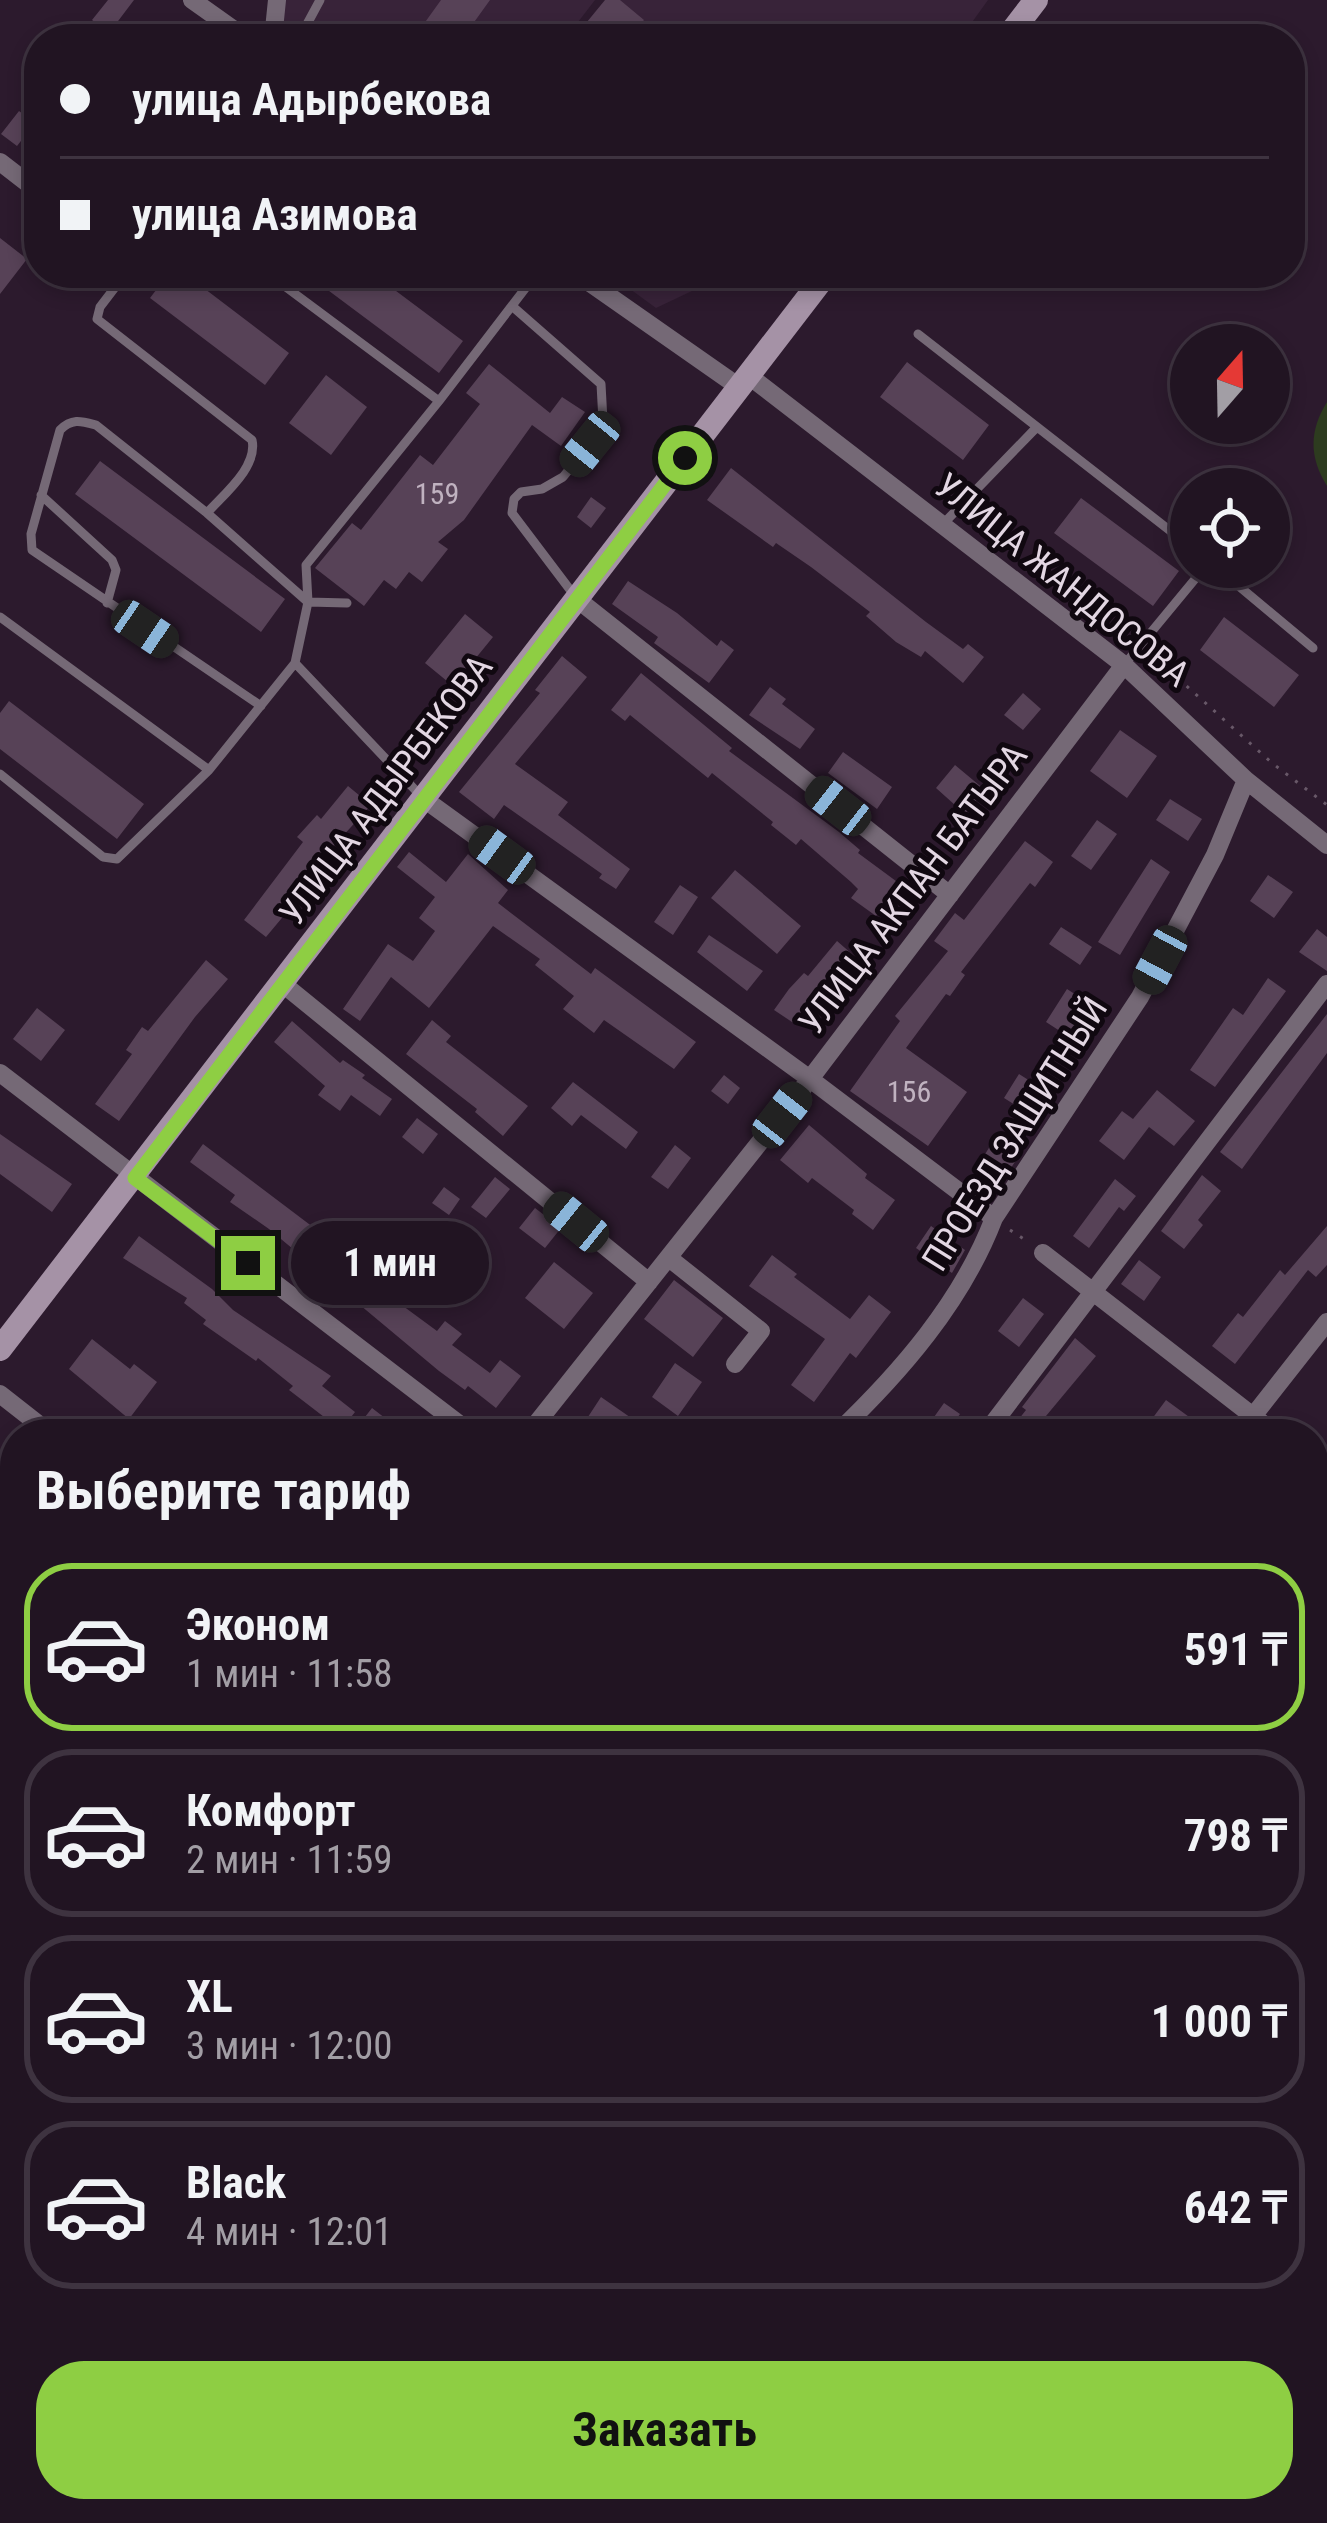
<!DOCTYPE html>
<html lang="ru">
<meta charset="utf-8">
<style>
body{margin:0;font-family:"Roboto Condensed",sans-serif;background:#2d212f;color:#f1f3f6;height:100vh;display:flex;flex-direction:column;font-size:45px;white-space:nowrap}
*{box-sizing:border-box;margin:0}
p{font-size:39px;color:#a29ea5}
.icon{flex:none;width:66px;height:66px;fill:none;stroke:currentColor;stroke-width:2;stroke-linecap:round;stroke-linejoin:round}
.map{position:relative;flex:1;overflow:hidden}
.drawer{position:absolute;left:0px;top:1419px;width:1329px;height:1104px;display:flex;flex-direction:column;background:#211422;border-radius:48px 48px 0 0;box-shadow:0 6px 18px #0003,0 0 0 3px #3e3340}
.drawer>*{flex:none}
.hud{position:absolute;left:24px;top:24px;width:1281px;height:264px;border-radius:48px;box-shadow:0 6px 18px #0003,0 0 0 3px #3e3340;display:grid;align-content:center;height:264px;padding:0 36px;background:#211422}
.needle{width:78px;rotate:20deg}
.controls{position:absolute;left:1170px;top:324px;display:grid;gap:24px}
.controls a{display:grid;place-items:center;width:120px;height:120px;border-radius:50%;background:#211422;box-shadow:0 6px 18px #0003,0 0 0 3px #3e3340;font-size:60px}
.end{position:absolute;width:54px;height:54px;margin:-27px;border:15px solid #8ece43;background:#111;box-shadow:0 0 0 6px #111}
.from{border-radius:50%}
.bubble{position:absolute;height:84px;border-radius:42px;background:#211422;box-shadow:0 6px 18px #0003,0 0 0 3px #3e3340;font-size:39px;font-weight:700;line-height:84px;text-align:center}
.car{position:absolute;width:36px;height:72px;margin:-36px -18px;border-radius:15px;box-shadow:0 0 9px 3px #0007;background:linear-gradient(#222 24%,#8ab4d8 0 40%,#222 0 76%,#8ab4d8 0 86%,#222 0)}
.hud b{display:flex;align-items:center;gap:42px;height:114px;font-size:45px}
.hud b+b{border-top:3px solid #3e3340}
.hud i{width:30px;height:30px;background:#f1f3f6}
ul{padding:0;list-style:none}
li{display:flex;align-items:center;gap:36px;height:168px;margin:0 24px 18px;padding:0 12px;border:6px solid #3e3340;border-radius:48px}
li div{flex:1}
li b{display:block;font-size:45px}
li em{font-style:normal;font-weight:700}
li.on{border-color:#8ece43}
li>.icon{width:108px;height:108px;stroke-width:1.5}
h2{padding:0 36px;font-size:54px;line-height:144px}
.cta{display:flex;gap:24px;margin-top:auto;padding:24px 36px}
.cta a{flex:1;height:138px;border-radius:48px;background:#8ece43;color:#111;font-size:48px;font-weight:700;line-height:138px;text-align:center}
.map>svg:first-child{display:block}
</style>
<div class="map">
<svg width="1327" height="2523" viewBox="0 0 1327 2523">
<rect width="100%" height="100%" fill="#2c1a2d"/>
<path fill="#382339" d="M 281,0 L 595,0 L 565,39 L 285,39 L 276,32 Z
M 608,0 L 988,0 L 960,39 L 578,39 Z
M 608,273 L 730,273 L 656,308 Z
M 1314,2111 L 1327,2121 L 1327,2274 L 1314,2291 Z
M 652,2508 L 1148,2508 L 1136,2523 L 672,2523 Z"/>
<path fill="#2d3b1f" d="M 1327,402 L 1327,486 C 1309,457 1309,431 1327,402 Z"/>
<path fill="#574257" d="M 108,0 L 134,0 L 109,33 L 92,20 Z
M 441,0 L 490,0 L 462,39 L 413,39 Z
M 605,0 L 620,0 L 644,20 L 628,39 L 573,39 Z
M 19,111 L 35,123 L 17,146 L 1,134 Z
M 0,238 L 27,259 L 0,294 Z
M 169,273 L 184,273 L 289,353 L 265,385 L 150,298 Z
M 305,273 L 372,273 L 463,341 L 439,373 Z
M 907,362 L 989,425 L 963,460 L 880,397 Z
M 489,364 L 550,413 L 562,397 L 585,412 L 561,446 L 532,425 L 464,520 L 438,542 L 448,549 L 422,582 L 409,572 L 396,589 L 384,580 L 364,606 L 315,568 L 352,523 L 361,530 L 420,455 L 433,465 L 480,404 L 466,393 Z
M 326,375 L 367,407 L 331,455 L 289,423 Z
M 100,461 L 285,599 L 261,632 L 75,494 Z
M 731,468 L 926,622 L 963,649 L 968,644 L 984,657 L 963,683 L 925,651 L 921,657 L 896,642 L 866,616 L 870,612 L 811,567 L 776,543 L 773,547 L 707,500 Z
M 591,497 L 606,508 L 591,528 L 577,517 Z
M 1081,498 L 1179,571 L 1153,606 L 1054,533 Z
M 628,581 L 677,613 L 717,646 L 721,640 L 734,650 L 709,683 L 654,643 L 658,637 L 612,604 Z
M 465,614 L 493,637 L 453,686 L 425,663 Z
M 1224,617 L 1299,675 L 1274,707 L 1200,650 Z
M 562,656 L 587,677 L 515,764 L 568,802 L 558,815 L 630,869 L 616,889 L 599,878 L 602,874 L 504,805 L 494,819 L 459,792 L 540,693 L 535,690 Z
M 641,673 L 732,748 L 729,751 L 839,832 L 860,850 L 858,853 L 900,884 L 876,916 L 851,898 L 858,889 L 851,882 L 801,839 L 796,845 L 771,825 L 773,822 L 712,773 L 708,778 L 630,715 L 625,721 L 611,710 Z
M 770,687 L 786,699 L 782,704 L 815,729 L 800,749 L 749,715 Z
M 1023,693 L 1041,709 L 1023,730 L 1004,715 Z
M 9,701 L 144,804 L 117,839 L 0,749 L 0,713 Z
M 1120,730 L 1157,756 L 1127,798 L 1090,771 Z
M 843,752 L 892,787 L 877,809 L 828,773 Z
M 955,765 L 985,790 L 965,814 L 936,788 Z
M 348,786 L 371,805 L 311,871 L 317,876 L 266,937 L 244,920 L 303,842 L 297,837 L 317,815 L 321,819 Z
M 1170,799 L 1202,819 L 1188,841 L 1156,820 Z
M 1097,820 L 1117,834 L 1091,870 L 1071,856 Z
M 1025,841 L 1053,862 L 1035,887 L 1030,883 L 961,972 L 965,975 L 950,996 L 946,994 L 906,1048 L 967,1092 L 928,1146 L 850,1091 L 900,1021 L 895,1016 L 948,951 L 934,941 L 955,913 L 964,920 Z
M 409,852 L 446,882 L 468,854 L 508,890 L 498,903 L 591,974 L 595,968 L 696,1042 L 674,1069 L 604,1020 L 594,1033 L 563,1009 L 574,996 L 535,965 L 540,959 L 493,926 L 429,1008 L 391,977 L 360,1021 L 343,1009 L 388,944 L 413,961 L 435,931 L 419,918 L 435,897 L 397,867 Z
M 1151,859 L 1170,872 L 1120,955 L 1098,942 Z
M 735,870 L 801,926 L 777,954 L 711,898 Z
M 1268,875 L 1293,892 L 1274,918 L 1250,901 Z
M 680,885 L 698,897 L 673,935 L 654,922 Z
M 1061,927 L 1092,947 L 1080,965 L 1049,944 Z
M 1317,929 L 1327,937 L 1327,971 L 1299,952 Z
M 709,935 L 763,971 L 747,991 L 697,952 Z
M 837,941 L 860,961 L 839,986 L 829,976 L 795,1024 L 774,1010 L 789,989 L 804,973 L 808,976 Z
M 206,960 L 228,979 L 195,1017 L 119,1121 L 95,1104 L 132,1054 L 126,1050 L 142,1027 L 148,1031 Z
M 1268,978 L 1286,991 L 1215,1087 L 1190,1070 L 1233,1008 L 1243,1015 Z
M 1067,989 L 1104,1013 L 1083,1046 L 1046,1022 Z
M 37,1008 L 65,1030 L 41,1061 L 13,1039 Z
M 1327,1014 L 1327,1053 L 1242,1169 L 1220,1152 Z
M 432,1020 L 451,1036 L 446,1042 L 528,1106 L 503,1136 L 475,1112 L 477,1109 L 406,1054 Z
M 292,1021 L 340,1063 L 343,1060 L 365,1075 L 362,1078 L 392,1099 L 380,1116 L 351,1095 L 340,1111 L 318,1095 L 325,1086 L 274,1042 Z
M 1019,1074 L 1049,1093 L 1034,1117 L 1004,1098 Z
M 724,1075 L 740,1088 L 728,1104 L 711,1091 Z
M 573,1082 L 638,1132 L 626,1149 L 581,1115 L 572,1126 L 551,1108 Z
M 1157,1090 L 1195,1121 L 1174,1146 L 1149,1127 L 1124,1160 L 1099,1141 L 1122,1111 L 1133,1119 Z
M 417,1118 L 438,1134 L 423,1154 L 402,1137 Z
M 809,1125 L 867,1174 L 865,1178 L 895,1200 L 873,1230 L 852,1214 L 854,1210 L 812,1178 L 808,1183 L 780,1160 Z
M 0,1134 L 72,1184 L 52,1212 L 0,1174 Z
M 997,1135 L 1022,1151 L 1007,1174 L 982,1159 Z
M 203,1144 L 346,1252 L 342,1258 L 384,1292 L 437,1331 L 445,1321 L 462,1334 L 452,1345 L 490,1373 L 500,1360 L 521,1376 L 496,1408 L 468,1386 L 465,1390 L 439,1371 L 269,1229 L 230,1202 L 235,1195 L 190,1162 Z
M 675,1145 L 691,1158 L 668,1189 L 651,1177 Z
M 1202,1175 L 1221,1191 L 1198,1220 L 1203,1225 L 1184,1249 L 1161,1231 Z
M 495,1177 L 510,1189 L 486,1218 L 471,1207 Z
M 1115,1179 L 1136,1196 L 1124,1211 L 1119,1207 L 1089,1248 L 1073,1236 Z
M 444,1187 L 460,1199 L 449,1215 L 432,1203 Z
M 535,1208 L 561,1228 L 545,1248 L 519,1228 Z
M 931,1226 L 965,1250 L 952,1273 L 916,1248 Z
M 1327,1226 L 1327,1265 L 1316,1277 L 1308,1270 L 1235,1364 L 1212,1346 L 1238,1313 L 1243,1317 L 1280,1270 L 1285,1275 Z
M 139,1236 L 212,1289 L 233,1310 L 331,1376 L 322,1386 L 355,1412 L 341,1430 L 289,1390 L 293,1386 L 258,1358 L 256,1361 L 203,1324 L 206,1320 L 184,1303 L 187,1298 L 123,1258 Z
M 772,1255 L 797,1274 L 794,1277 L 850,1319 L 869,1295 L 891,1312 L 856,1358 L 850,1353 L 814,1402 L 791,1385 L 825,1339 L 749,1286 Z
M 1139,1260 L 1161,1277 L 1144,1301 L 1121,1284 Z
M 554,1262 L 593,1293 L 564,1329 L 525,1298 Z
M 674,1280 L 723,1318 L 693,1357 L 644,1319 Z
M 1023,1298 L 1044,1314 L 1019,1347 L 998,1331 Z
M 1075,1338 L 1096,1356 L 1031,1434 L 1007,1434 L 1026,1410 L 1022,1407 Z
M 92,1339 L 130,1369 L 134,1364 L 157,1382 L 129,1419 L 69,1369 Z
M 675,1363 L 702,1382 L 678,1416 L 652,1397 Z
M 601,1397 L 637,1422 L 628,1434 L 606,1434 L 586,1420 Z
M 1166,1400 L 1196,1422 L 1188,1434 L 1156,1434 L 1146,1427 Z
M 944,1403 L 960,1414 L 946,1434 L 922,1434 Z
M 372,1408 L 394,1425 L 387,1434 L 368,1434 L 358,1426 Z"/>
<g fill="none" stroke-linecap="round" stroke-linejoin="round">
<path stroke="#685868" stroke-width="3" stroke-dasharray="3 9" stroke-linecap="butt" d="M 1151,654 L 1272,763 L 1327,805
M 1010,1230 L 1027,1241"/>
<path stroke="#756976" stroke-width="9" d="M 299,39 L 320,0
M 688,39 L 690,37
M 126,273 L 100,307 L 97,319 L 252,440 C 258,467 224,494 207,513
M 267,273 L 439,401 L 537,273
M 512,306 L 601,384 L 603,421 L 590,444 L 563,477 L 542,489 L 521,492 L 514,499 L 512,513 L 574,595
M 918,334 L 1191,547
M 41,495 L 112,560 L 116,570 L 107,603
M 944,523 L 1036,428
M 1216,567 L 1313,648
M 347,603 L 308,602 L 295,663 L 420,795
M 0,617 L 209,770 L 295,663
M 1124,665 L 1205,567
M 261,706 L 32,550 L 31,534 L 60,430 C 72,418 81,421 96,425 L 207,513 L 308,602 L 306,565 L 439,401
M 0,774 L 103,857 L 117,859 L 209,770
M 849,2508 L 861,2516 L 892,2508
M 1075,2523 L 1087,2508"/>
<path stroke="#756976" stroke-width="18" d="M 192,0 L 247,39
M 273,39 L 277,0
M 0,162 L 39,192
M 576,273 L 739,387
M 748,375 L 1124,665 L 1246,780 L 1327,845
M 577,599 L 950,895
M 424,799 L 810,1079 L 994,1218
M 283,984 L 649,1282
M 0,1073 L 472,1434
M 1043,1253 L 1276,1434
M 669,1258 L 761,1331 L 735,1364
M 0,1394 L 51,1434
M 528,1434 L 810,1079 L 1124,665
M 836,1434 C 900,1373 962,1302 994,1218 L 1140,997 L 1215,855 L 1246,780
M 985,1434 L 1327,984
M 1239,1434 L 1327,1322
M 1314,1462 L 1327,1472
M 1314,1599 L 1327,1609
M 0,1695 L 15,1707
M 1314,1710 L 1327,1692
M 1314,1866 L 1327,1849
M 0,1987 L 15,1998
M 1314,2002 L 1327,1984
M 1314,2088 L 1327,2098
M 0,2125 L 15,2106
M 0,2296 L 15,2307
M 1314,2360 L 1327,2339
M 287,2508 L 308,2523
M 533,2508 L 554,2523
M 411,2523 L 422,2508
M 1171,2523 L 1186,2508"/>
<path stroke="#a592a6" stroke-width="24" d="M 1006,39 L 1036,0
M 0,1349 L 827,273"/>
</g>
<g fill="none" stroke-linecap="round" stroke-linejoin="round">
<path stroke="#8ece43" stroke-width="15" d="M 248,1263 L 135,1178 L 685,458"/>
</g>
<g text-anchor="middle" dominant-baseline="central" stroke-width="10" stroke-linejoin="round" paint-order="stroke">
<g font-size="30" fill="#c0b2c0">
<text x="437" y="493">159</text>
<text x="909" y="1091">156</text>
</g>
<g font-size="36" fill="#e3d7e3" stroke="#100810">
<text transform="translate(1062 580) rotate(39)">УЛИЦА ЖАНДОСОВА</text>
<text transform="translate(386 790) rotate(-53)">УЛИЦА АДЫРБЕКОВА</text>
<text transform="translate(913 889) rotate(-53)">УЛИЦА АКПАН БАТЫРА</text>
<text transform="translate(1015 1134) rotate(-58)">ПРОЕЗД ЗАЩИТНЫЙ</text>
</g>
</g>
</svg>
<div class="controls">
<a><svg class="needle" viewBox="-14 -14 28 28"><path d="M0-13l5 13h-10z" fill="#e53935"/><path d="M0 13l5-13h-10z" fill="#a29ea5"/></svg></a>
<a><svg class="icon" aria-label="locate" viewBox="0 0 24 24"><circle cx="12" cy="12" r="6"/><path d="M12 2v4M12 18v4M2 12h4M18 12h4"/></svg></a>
</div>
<i class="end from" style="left:685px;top:458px"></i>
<i class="end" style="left:248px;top:1263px"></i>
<div class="bubble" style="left:291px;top:1221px;width:198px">1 мин</div>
<i class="car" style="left:590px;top:444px;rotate:219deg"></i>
<i class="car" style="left:145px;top:629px;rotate:124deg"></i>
<i class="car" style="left:838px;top:806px;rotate:308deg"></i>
<i class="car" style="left:502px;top:855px;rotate:306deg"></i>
<i class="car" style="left:1160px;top:960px;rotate:208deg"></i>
<i class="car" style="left:782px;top:1115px;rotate:38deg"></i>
<i class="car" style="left:576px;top:1222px;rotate:309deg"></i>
<div class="hud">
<b><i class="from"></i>улица Адырбекова</b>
<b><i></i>улица Азимова</b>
</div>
<section class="drawer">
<h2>Выберите тариф</h2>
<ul>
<li class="on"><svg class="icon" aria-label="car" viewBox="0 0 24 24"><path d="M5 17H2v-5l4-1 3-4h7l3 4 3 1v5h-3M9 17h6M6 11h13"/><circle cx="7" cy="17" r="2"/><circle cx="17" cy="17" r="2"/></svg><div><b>Эконом</b><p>1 мин · 11:58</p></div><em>591 ₸</em></li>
<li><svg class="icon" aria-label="car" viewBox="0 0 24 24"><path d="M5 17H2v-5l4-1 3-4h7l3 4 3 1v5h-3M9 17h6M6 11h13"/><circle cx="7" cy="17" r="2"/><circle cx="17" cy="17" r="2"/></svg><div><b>Комфорт</b><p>2 мин · 11:59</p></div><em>798 ₸</em></li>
<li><svg class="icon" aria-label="car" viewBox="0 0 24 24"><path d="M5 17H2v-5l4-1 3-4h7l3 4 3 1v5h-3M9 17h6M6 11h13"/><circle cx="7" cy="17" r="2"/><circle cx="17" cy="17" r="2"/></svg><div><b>XL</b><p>3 мин · 12:00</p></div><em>1 000 ₸</em></li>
<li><svg class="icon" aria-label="car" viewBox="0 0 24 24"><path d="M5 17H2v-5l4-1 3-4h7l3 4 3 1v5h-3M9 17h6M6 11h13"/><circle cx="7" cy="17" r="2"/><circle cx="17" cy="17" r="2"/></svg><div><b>Black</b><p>4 мин · 12:01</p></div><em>642 ₸</em></li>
</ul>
<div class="cta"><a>Заказать</a></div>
</section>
</div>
